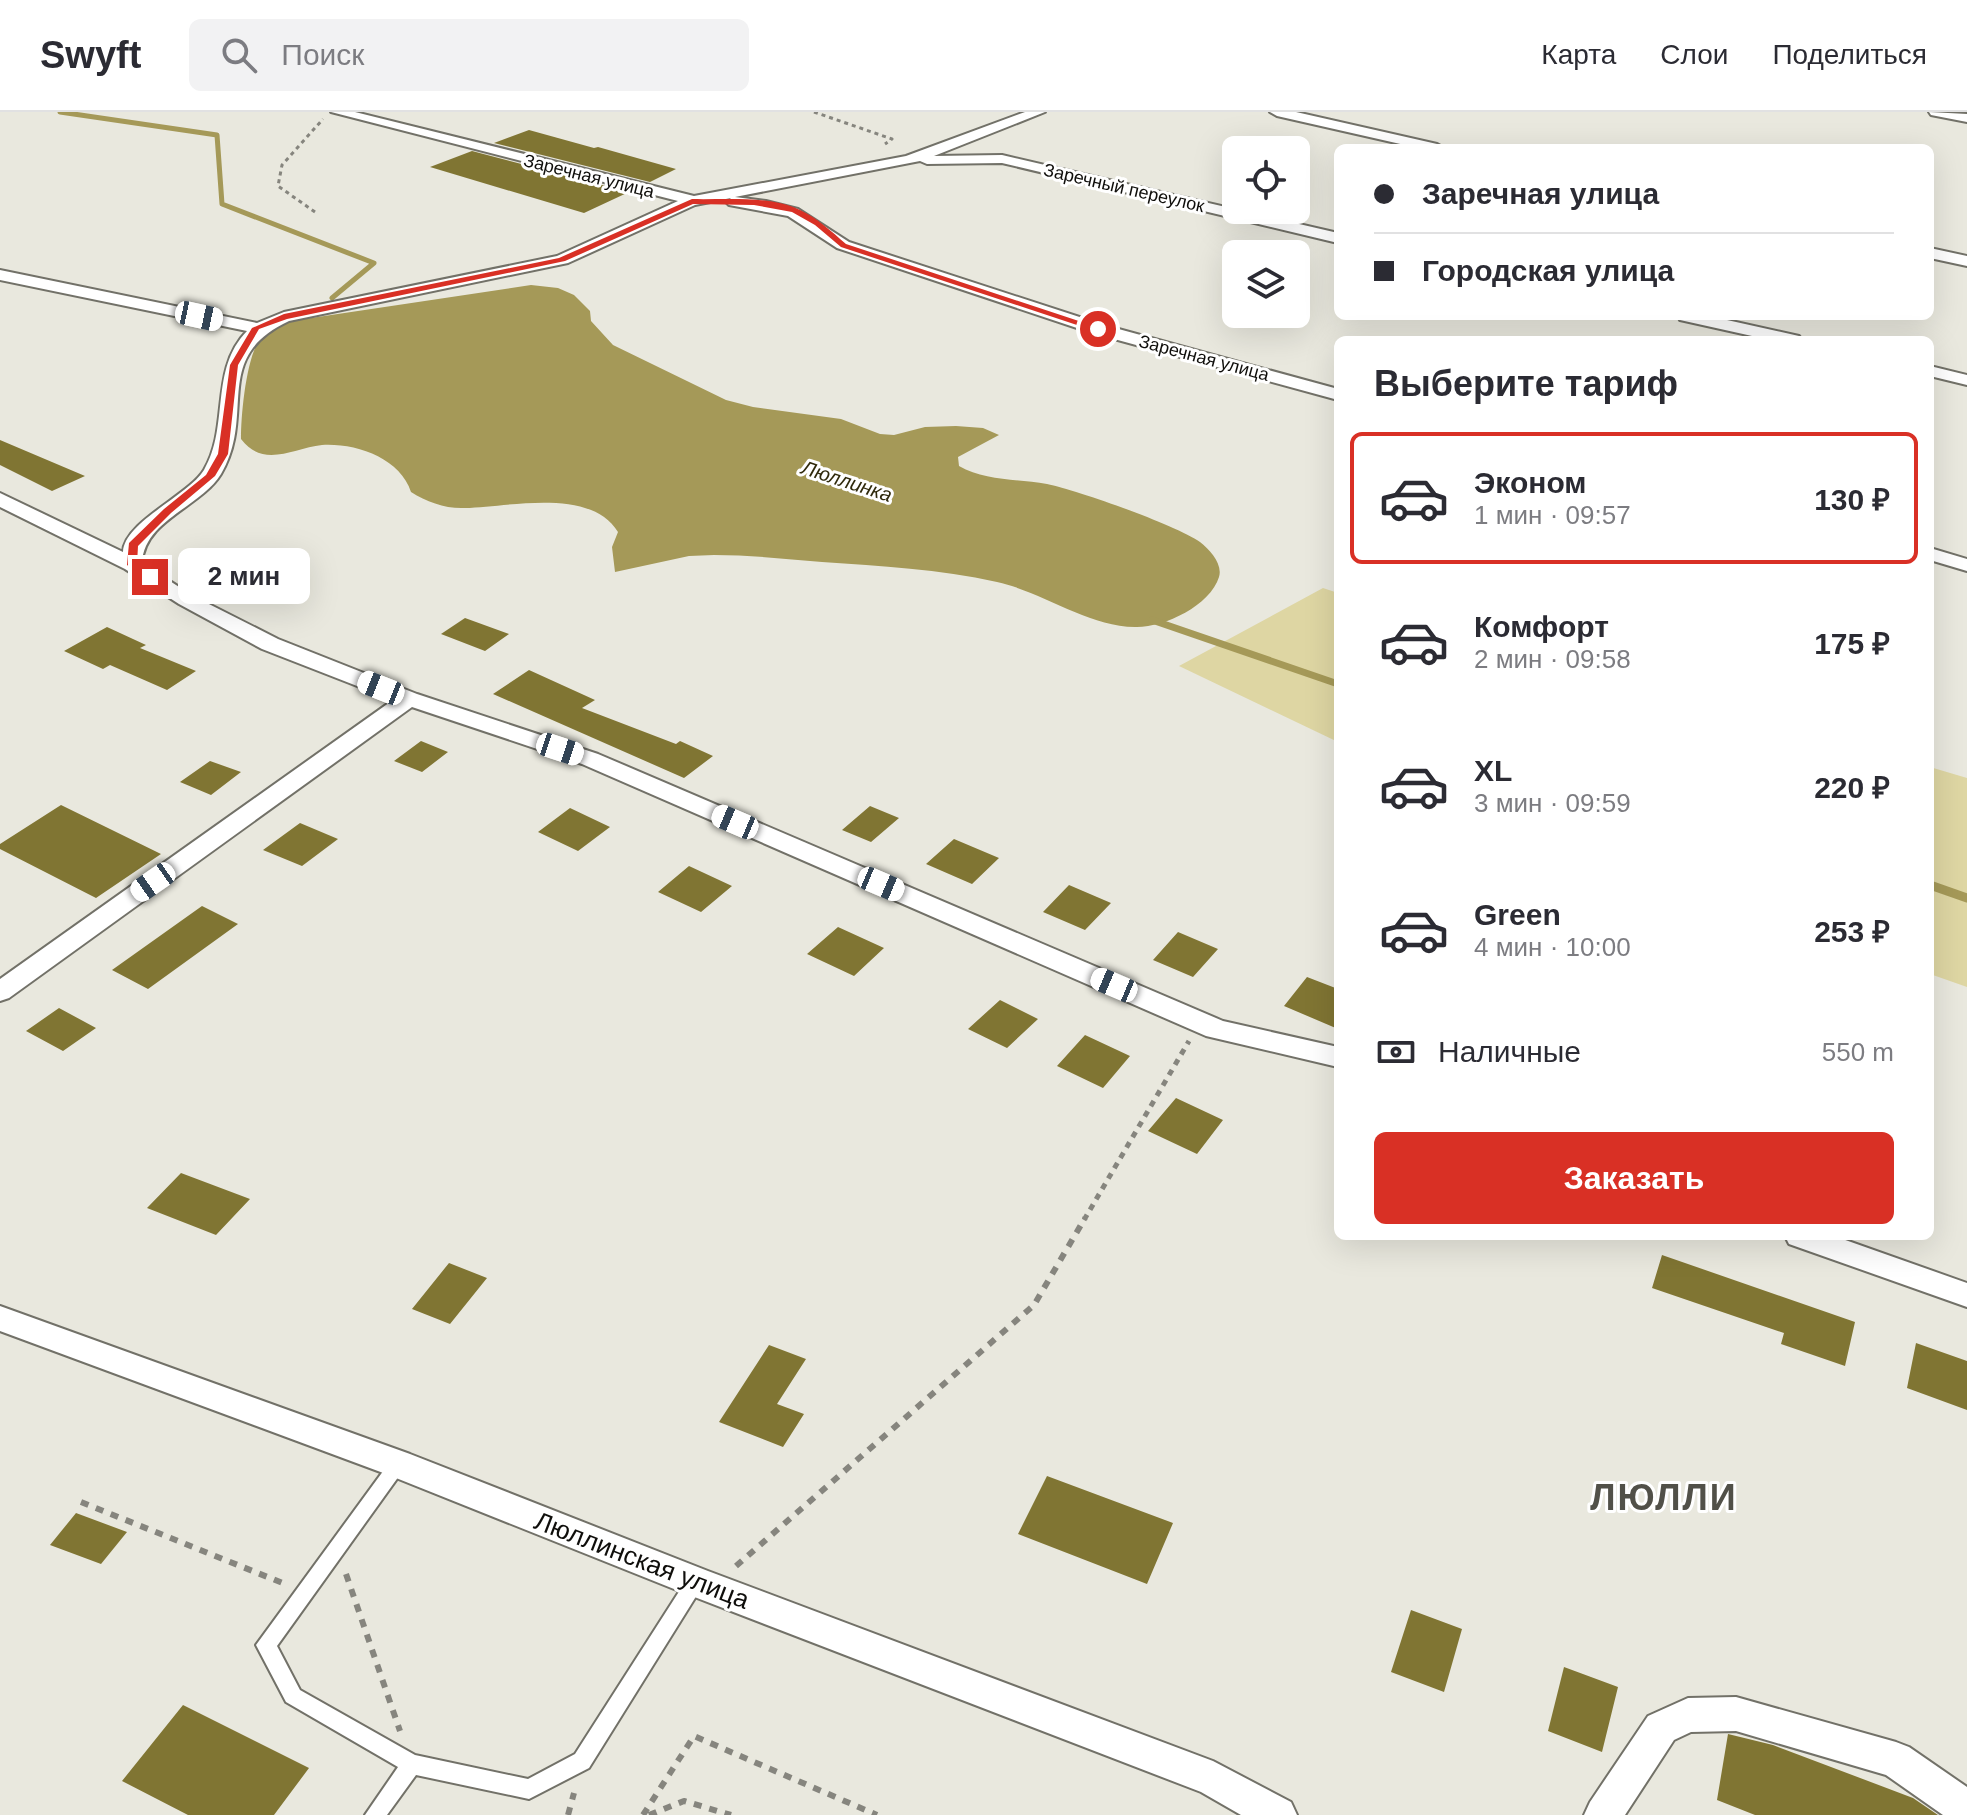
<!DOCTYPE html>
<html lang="ru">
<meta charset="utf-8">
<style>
body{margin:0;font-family:Helvetica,sans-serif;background:#f2f2f3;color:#2b2b33;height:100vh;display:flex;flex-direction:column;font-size:30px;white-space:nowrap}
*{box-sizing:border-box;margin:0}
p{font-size:26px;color:#7c7c81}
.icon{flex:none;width:44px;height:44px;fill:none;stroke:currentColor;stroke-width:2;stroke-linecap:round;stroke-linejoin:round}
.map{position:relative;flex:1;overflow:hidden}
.drawer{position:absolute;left:1334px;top:224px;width:600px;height:904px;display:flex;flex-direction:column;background:#fff;border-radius:12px;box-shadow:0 8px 32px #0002}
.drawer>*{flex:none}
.guide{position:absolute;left:1334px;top:32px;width:600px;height:176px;border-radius:12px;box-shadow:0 8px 32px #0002;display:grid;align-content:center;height:176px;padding:0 40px;background:#fff}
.fabs{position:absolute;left:1222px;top:24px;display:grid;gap:16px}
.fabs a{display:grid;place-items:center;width:88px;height:88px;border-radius:12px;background:#fff;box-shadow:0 8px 32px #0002;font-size:40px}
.end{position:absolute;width:36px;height:36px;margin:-18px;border:10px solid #d93025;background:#fff;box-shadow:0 0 0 4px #fff}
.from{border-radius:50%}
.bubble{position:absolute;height:56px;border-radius:12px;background:#fff;box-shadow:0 8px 32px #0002;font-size:26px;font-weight:700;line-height:56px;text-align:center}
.car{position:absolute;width:24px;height:48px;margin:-24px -12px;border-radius:10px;box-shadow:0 0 6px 2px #0007;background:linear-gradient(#fff 24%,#345 0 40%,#fff 0 76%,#345 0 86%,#fff 0)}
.guide b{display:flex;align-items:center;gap:28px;height:76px;font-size:30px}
.guide b+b{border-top:2px solid #e1e1e2}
.guide i{width:20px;height:20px;background:#2b2b33}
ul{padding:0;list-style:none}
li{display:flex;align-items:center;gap:24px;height:132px;margin:0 16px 12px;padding:0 24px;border:4px solid transparent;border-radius:12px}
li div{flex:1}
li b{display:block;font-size:30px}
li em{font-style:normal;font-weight:700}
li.on{border-color:#d93025}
li>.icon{width:72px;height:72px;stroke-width:1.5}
h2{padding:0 40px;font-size:36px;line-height:96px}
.pay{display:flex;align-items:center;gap:20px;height:88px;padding:0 40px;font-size:30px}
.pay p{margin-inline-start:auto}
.action{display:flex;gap:16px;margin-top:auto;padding:16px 40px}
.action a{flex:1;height:92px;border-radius:12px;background:#d93025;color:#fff;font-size:32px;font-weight:700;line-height:92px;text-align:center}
header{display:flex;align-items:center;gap:48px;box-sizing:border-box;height:112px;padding:0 40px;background:#fff;border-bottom:2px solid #e1e1e2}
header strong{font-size:38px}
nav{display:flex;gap:44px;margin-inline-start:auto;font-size:28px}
.search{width:560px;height:72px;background:#f2f2f3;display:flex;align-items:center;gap:20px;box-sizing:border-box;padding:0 28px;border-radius:12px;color:#7c7c81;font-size:30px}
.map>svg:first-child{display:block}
</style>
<header>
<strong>Swyft</strong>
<div class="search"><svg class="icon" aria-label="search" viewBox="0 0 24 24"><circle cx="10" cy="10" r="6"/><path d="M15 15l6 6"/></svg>Поиск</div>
<nav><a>Карта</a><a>Слои</a><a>Поделиться</a></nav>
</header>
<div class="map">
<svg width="1967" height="1703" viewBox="0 0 1967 1703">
<rect width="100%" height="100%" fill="#e9e8de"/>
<path fill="#ded6a3" d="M 1323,476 L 1338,481 L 1338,630 L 1179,554 Z
M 1930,655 L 1967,666 L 1967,875 L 1930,862 Z"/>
<path fill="#a59958" d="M 531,173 L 558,176 L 574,183 L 590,199 L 591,209 L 613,233 L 726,288 L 753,295 L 841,307 L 880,322 L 894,323 L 925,315 L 956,314 L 983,316 L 999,323 L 958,345 L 959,354 C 985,369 1018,367 1047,372 C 1077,378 1176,413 1200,430 C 1210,438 1223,452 1219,465 C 1210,494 1163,516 1135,515 C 1087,514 1043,480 997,470 C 939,457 881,454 822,450 C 786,447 750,443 714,443 L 689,444 L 615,460 L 612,435 L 618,420 C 591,375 508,395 465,396 C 446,397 427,390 411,380 C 400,346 356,331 322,333 C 293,336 264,357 241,327 C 241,302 246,249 259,228 C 265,217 281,213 291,209 Z"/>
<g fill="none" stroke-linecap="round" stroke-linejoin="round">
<path stroke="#a59958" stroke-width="5" d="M 60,0 L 217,23 L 222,92 L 374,151 L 332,186"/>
<path stroke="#a59958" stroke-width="7" d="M 1152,508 L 1338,572"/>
<path stroke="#a59958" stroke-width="9" d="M 1930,773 L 1967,786"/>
</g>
<path fill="#807533" d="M 529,18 L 594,36 L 598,35 L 676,57 L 650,70 L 494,31 Z
M 472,39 L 629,80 L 584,101 L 430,55 Z
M 0,328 L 85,364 L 52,379 L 0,353 Z
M 465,506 L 509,522 L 485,539 L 441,522 Z
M 107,515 L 146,533 L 140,536 L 196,559 L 167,578 L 110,553 L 103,557 L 64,539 Z
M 529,558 L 595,588 L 582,596 L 676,632 L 680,629 L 713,644 L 684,666 L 493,582 Z
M 421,629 L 448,640 L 422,660 L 394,649 Z
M 210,649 L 241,660 L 211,683 L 180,670 Z
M 61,693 L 161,742 L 96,786 L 0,737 L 0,732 Z
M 870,694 L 899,706 L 871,730 L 842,718 Z
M 570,696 L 610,715 L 578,739 L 538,720 Z
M 300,711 L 338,727 L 302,754 L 263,738 Z
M 954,727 L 999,746 L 972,772 L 926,752 Z
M 689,754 L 732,774 L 701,800 L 658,780 Z
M 1069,773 L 1111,791 L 1085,818 L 1043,800 Z
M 202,794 L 238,812 L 148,877 L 112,858 Z
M 838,815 L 884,836 L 854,864 L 807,842 Z
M 1178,820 L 1218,837 L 1193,865 L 1153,848 Z
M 1307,865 L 1338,877 L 1338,917 L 1284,894 Z
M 1000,888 L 1038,907 L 1007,936 L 968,917 Z
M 59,896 L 96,916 L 63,939 L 26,919 Z
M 1085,923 L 1130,944 L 1103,976 L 1057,954 Z
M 1176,986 L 1223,1008 L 1197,1042 L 1148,1019 Z
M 181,1061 L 250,1087 L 216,1123 L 147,1096 Z
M 1662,1143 L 1855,1210 L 1845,1254 L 1781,1232 L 1784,1221 L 1652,1176 Z
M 449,1151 L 487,1166 L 450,1212 L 412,1197 Z
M 1916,1231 L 1967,1249 L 1967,1298 L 1907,1276 Z
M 769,1233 L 806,1247 L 777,1292 L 804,1302 L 783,1335 L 719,1310 Z
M 1047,1364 L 1173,1411 L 1147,1472 L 1018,1422 Z
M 76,1401 L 127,1420 L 101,1452 L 50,1433 Z
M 1411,1498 L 1462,1517 L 1444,1580 L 1391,1560 Z
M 1564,1555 L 1618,1575 L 1602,1640 L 1548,1619 Z
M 183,1593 L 309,1656 L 274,1703 L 188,1703 L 122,1669 Z
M 1728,1622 L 1773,1633 L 1913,1686 L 1938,1703 L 1755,1703 L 1717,1688 Z"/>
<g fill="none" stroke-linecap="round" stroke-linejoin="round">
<g stroke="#727168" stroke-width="4">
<path id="lane" d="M 398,1344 L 404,1347 L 407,1352 L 404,1357 L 277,1534 L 300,1578 L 415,1643 L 528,1667 L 575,1642 L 689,1464 L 696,1462 L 703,1464 L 705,1470 L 589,1656 L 529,1687 L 416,1663 L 387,1703 L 365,1703 L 398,1655 L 286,1590 L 256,1533 L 392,1347 Z"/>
</g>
<g stroke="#727168" stroke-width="4">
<path id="street" d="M 331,0 L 355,0 L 694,84 L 906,44 L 1025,0 L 1045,0 L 934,44 L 1002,43 L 1338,121 L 1338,131 L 1002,51 L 927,52 L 920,49 L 735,85 L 766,89 L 798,97 L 849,130 L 1104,213 L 1338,277 L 1338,288 L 1092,221 L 837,136 L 788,104 L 729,93 L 726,90 L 731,86 L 695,93 L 568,151 L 289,209 C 210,246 257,301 221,362 C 201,395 144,408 142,451 L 193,484 L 278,527 L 417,582 L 598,642 L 1223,909 L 1338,935 L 1338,955 L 1206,924 L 582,652 L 412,595 L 9,886 L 0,889 L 0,867 L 393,588 L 262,537 L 179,492 L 125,457 L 0,395 L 0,381 L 123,440 C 124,410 189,383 204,358 C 230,314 209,258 247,219 L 0,168 L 0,158 L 257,211 L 284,200 L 557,144 L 678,89 Z
M 1270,0 L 1296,0 L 1437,32 L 1444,36 L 1418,36 L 1277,4 Z
M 1929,0 L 1967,2 L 1967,10 L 1931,3 Z
M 1930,136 L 1967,144 L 1967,154 L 1930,146 Z
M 1678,204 L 1709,204 L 1799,224 L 1802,228 L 1770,228 L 1680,208 Z
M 1930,254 L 1967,263 L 1967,273 L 1930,264 Z
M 1930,436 L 1967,447 L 1967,459 L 1930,448 Z
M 1785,1124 L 1834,1124 L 1967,1171 L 1967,1195 L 1789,1132 Z
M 0,1194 L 410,1342 L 708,1459 L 1213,1649 L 1291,1690 L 1297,1703 L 1241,1703 L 1201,1680 L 684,1481 L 386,1362 L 0,1219 Z
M 1736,1585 L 1896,1630 L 1909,1635 L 1967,1675 L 1967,1703 L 1943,1703 L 1886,1663 L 1736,1619 L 1691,1620 L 1674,1628 L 1625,1703 L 1584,1703 L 1590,1690 L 1648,1604 L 1688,1586 Z"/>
</g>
<path stroke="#86857e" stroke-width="3" stroke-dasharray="4 4" stroke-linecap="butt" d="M 814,0 L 892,27 L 885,32
M 315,100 L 278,74 L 282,53 L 323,7"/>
<path stroke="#86857e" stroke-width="5" stroke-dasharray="6 6" stroke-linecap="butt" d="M 1084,1108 L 1189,929"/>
<path stroke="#86857e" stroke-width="6" stroke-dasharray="8 8" stroke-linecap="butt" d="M 81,1390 L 285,1472
M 736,1454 L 1034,1193 L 1085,1106
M 346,1462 L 400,1619
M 568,1703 L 574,1681
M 643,1703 L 694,1624 L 877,1703
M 649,1703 L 684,1689 L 731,1703"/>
<use href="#lane" fill="#fff" fill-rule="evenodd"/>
<use href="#street" fill="#fff" fill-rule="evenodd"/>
</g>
<path fill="#d93025" d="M 692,87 C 725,88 769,83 800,98 C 817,106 831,119 846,132 L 1103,217 L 1095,219 L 841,135 L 815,113 L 792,100 L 754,93 L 693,92 L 565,149 L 287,207 L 259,217 L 238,253 L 228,342 L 215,364 L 171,401 L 138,434 L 137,452 L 154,463 L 154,467 L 147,467 L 127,453 L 129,431 L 164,397 L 206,363 L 218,342 L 230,253 L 252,216 L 284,202 L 559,146 Z"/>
<g text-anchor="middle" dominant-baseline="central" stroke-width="6" stroke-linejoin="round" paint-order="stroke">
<g font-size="18" fill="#0f0e0b" stroke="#fff">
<text transform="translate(589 64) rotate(14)">Заречная улица</text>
<text transform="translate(1124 76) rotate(13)">Заречный переулок</text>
<text transform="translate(1204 246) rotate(15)">Заречная улица</text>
</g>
<g font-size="20" font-style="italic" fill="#302a0c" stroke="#fff">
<text transform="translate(847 369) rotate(18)">Люллинка</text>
</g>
<g font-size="26" fill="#0f0e0b" stroke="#fff">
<text transform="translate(642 1448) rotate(21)">Люллинская улица</text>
</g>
<g font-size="36" font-weight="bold" letter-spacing="2" fill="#515048" stroke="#fff">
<text x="1664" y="1385">ЛЮЛЛИ</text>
</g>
</g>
</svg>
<div class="fabs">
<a><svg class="icon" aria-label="locate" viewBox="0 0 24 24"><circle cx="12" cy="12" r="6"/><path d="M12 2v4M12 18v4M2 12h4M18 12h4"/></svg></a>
<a><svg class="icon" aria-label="layers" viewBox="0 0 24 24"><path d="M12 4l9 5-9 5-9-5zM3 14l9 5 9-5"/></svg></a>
</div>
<i class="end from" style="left:1098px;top:217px"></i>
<i class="end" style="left:150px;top:465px"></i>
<div class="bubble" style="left:178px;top:436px;width:132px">2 мин</div>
<i class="car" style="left:199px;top:204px;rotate:102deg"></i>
<i class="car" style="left:381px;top:576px;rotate:292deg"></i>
<i class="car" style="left:560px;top:637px;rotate:108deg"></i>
<i class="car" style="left:735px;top:710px;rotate:293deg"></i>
<i class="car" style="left:153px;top:770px;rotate:235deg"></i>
<i class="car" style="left:881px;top:772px;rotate:113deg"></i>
<i class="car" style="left:1114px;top:873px;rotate:293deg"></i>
<div class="guide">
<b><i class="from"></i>Заречная улица</b>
<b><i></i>Городская улица</b>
</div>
<section class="drawer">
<h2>Выберите тариф</h2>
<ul>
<li class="on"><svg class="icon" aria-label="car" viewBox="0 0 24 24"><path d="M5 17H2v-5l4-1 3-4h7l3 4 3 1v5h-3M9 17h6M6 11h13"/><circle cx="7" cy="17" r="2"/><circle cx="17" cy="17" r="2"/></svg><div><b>Эконом</b><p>1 мин · 09:57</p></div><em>130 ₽</em></li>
<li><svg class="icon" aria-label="car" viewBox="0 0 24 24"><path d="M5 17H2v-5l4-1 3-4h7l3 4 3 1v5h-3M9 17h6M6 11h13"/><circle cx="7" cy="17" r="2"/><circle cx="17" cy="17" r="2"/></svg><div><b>Комфорт</b><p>2 мин · 09:58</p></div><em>175 ₽</em></li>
<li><svg class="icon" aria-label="car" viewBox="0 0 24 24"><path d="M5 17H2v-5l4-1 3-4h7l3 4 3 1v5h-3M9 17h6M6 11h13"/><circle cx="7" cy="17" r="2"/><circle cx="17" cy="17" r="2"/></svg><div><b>XL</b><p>3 мин · 09:59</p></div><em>220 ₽</em></li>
<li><svg class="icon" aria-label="car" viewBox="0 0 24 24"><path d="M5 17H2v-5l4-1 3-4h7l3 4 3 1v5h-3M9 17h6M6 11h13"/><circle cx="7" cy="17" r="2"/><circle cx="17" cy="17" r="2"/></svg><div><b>Green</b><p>4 мин · 10:00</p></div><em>253 ₽</em></li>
</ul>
<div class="pay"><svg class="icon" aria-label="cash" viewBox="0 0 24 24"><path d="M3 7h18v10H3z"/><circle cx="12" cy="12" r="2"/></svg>Наличные<p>550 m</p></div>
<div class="action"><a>Заказать</a></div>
</section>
</div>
